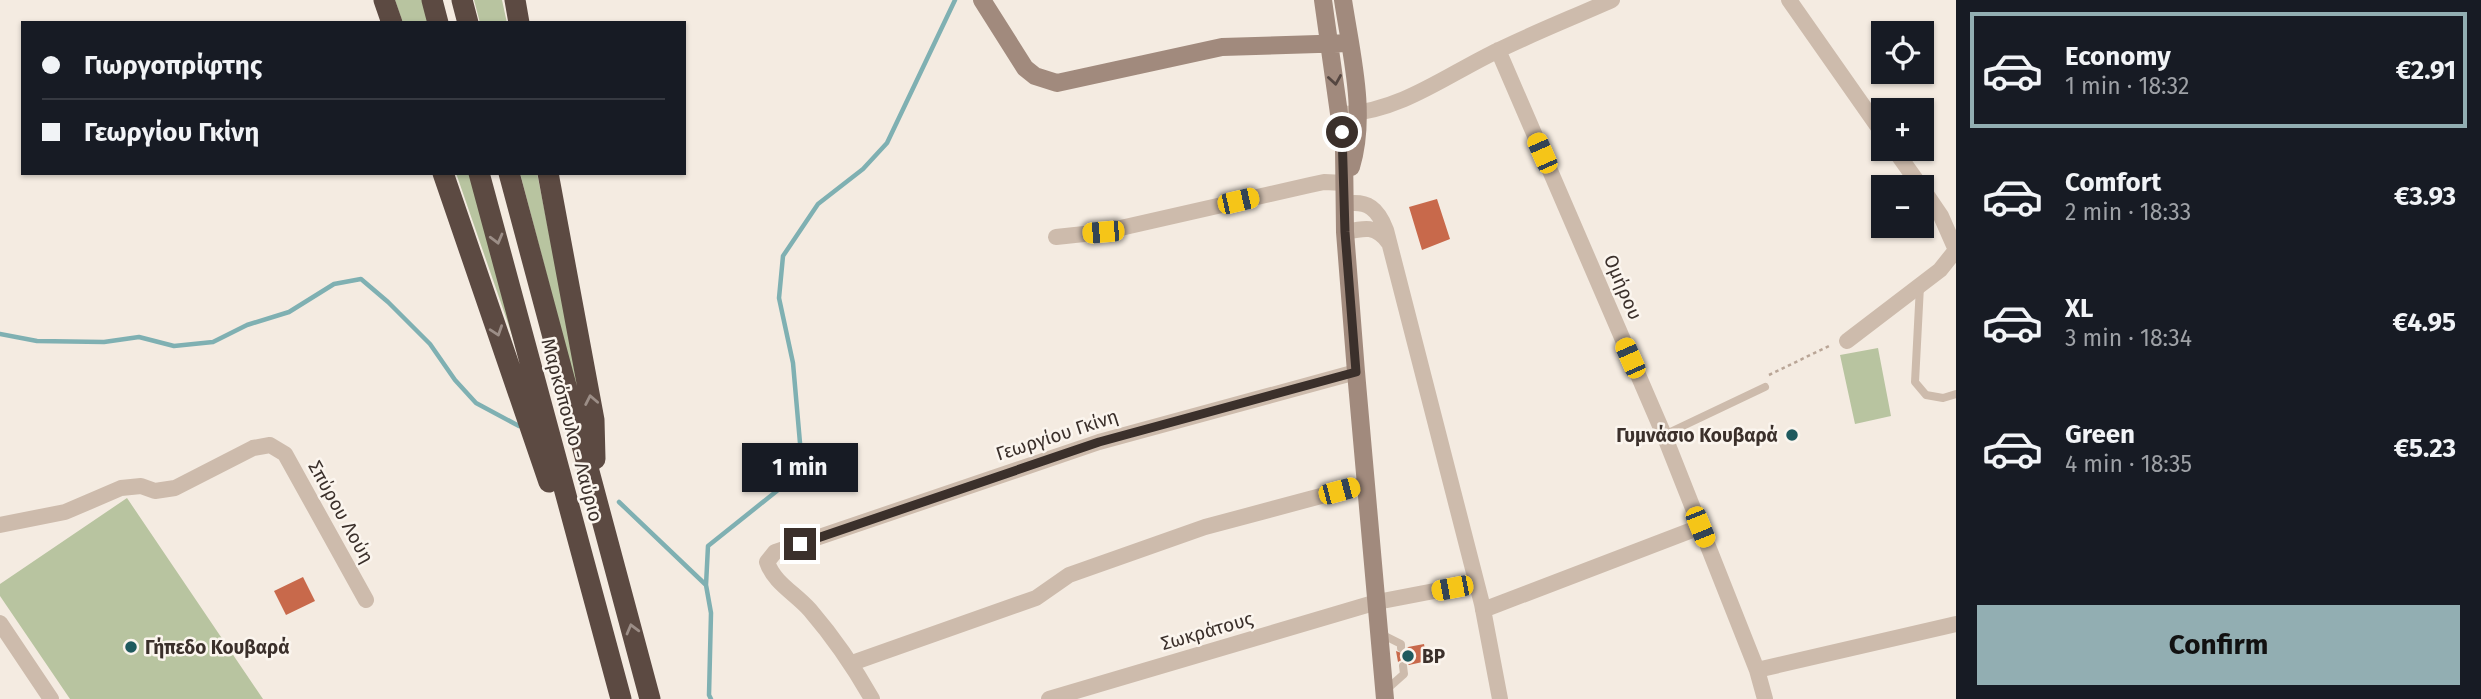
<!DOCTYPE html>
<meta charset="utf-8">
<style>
body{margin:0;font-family:"Fira Sans",sans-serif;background:#242831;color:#f1f3f6;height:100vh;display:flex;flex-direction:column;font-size:26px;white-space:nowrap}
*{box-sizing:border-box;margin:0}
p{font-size:23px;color:#9ea1a6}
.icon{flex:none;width:38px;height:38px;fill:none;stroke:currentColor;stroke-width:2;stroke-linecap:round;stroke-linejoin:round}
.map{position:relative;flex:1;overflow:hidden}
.details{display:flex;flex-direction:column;background:#171b24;width:525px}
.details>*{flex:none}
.guide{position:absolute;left:21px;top:21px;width:665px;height:154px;border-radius:0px;box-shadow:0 2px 5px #0004;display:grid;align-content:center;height:154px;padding:0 21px;background:#171b24}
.buttons{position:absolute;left:1871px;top:21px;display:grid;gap:14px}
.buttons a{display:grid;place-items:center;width:63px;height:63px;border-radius:0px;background:#171b24;box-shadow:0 2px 5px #0004;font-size:35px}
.end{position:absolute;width:32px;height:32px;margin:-16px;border:9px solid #3b302b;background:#fff;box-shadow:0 0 0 4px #fff}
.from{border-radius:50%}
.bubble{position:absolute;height:49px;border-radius:0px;background:#171b24;box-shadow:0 2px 5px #0004;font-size:23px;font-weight:700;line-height:49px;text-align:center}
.car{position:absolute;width:21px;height:42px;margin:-21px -10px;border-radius:9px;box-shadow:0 0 5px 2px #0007;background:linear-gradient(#f5c518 24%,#345 0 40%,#f5c518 0 76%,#345 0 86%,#f5c518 0)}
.guide b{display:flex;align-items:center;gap:24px;height:66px;font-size:26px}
.guide b+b{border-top:2px solid #363941}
.guide i{width:18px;height:18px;background:#f1f3f6}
ul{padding:12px 0 0;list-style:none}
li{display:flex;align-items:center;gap:21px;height:116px;margin:0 14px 10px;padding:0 7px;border:4px solid transparent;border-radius:0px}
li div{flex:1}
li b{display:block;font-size:26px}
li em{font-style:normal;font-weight:700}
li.selected{border-color:#92aeb2}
li>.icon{width:63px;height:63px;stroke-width:1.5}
.primary-button{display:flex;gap:14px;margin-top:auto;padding:14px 21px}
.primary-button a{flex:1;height:80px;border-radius:0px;background:#92aeb2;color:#111;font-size:28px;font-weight:700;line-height:80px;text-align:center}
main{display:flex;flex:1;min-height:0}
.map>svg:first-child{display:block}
</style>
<main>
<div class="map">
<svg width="1956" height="699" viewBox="0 0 1956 699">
<rect width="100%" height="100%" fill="#f4ebe1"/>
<path fill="#b8c4a0" d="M 395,0 L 426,0 L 432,23 L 403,23 Z
M 474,0 L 502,0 L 507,23 L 480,23 Z
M 456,173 L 473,173 L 529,384 Z
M 520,173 L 537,173 L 582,397 L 579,398 Z
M 1878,348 L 1891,416 L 1855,424 L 1840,355 Z
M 127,498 L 263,699 L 70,699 L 0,596 L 0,584 Z"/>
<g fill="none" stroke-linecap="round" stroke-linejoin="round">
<path stroke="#7fb0b2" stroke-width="4.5" d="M 0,334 L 37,341 L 104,342 L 139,337 L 174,346 L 213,342 L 247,325 L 289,312 L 334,284 L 361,279 L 388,302 L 430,344 L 455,380 L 476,403 L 519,426
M 619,502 L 706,585 L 711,613 L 709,695 L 711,699
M 706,585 L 708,546 L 783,486 L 800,443 L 793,363 L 779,298 L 783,256 L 818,204 L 863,169 L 887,143 L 955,0"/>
</g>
<path fill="#c8694b" d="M 1437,199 L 1450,239 L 1422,250 L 1409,207 Z
M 303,577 L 315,601 L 286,615 L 274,591 Z
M 1424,644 L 1427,661 L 1409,665 L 1403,659 L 1398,662 L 1396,651 L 1404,654 L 1408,647 Z"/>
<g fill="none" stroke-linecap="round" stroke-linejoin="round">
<path stroke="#b9a596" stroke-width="2.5" stroke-dasharray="3.5 3.5" stroke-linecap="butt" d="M 1769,375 L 1831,345"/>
<path stroke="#cdbbac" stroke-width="8" d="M 1920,286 L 1915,382 L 1926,395 L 1943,398 L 1956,394
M 1664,435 L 1765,387
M 1379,633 L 1401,644 L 1401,648
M 1386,690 L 1404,674 L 1403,666"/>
<path stroke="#cdbbac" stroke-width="16" d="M 1789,0 L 1883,134
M 1498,50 L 1664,435 L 1757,670 L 1765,699
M 1346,114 C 1403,110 1448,74 1499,50 C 1536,32 1574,17 1612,0
M 1894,149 L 1921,187
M 1345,204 C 1368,200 1378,209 1386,230 L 1482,604 L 1500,699
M 1345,232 C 1364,228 1376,225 1388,242
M 1056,237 L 1103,232 L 1310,185 L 1324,182 L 1345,183
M 1847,341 L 1940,270 L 1956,250 L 1941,216 L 1922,188
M 0,525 L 65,512 L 121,488 L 141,486 L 155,491 L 175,488 L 253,448 L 270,445 L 285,454 L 366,600
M 1483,610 L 1700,527
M 0,623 L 51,699
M 852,663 L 1036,598 L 1069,575 L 1205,527 L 1366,484
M 1757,670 L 1956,624
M 872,699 C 854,667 834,638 810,610 C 795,593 774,583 767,562 L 775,552 L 1099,442 L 1356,372
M 1049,699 L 1377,602 L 1476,583"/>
<path stroke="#a18a7d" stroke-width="18" d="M 982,0 L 1025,68 L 1035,76 L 1057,83 L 1222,47 L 1350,43
M 1323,0 L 1344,149 L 1345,232 L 1356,372 L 1385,699
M 1343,0 C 1351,53 1367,114 1351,167"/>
<path stroke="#5c4a42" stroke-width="21" d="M 384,0 L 392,23
M 432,0 L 438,23
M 462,0 L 468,23
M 515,0 L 519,23
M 443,173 L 549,482
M 479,173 L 621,699
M 509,173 L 650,699
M 548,173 L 594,420 L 595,459"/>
</g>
<defs><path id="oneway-chevron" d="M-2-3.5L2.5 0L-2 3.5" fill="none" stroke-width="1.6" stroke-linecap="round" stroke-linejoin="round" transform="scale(1.75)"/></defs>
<use stroke="#544640" href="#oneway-chevron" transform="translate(1335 80) rotate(81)"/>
<g stroke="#9c8e87">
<use href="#oneway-chevron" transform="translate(497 239) rotate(75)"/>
<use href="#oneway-chevron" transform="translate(497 331) rotate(71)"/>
<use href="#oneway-chevron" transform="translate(591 400) rotate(-101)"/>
<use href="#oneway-chevron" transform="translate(632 629) rotate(-105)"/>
</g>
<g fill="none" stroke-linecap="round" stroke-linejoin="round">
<path stroke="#3b302b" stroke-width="9" d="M 800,544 L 1099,442 L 1356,372 L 1345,232 L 1342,132"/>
</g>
<g fill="#1f5a5e" stroke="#fbf5ee" stroke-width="2.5">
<circle cx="1792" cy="435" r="7"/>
<circle cx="131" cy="647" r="7"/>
<circle cx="1408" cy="656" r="7"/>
</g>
<g text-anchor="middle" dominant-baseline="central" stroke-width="5" stroke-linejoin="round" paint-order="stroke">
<g font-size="19" fill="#3b302b" stroke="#fbf5ee">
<text transform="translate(1623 287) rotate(67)">Ομήρου</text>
<text transform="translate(572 430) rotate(75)">Μαρκόπουλο - Λαύριο</text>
<text transform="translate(1057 435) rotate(-18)">Γεωργίου Γκίνη</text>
<text transform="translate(341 512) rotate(61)">Σπύρου Λούη</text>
<text transform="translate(1207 631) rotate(-16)">Σωκράτους</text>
</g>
<g font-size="19" font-weight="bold" fill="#3b302b" stroke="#fbf5ee" text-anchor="start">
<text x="1778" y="435" text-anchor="end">Γυμνάσιο Κουβαρά</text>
<text x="145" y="647">Γήπεδο Κουβαρά</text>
<text x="1422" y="656">BP</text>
</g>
</g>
</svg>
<div class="buttons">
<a><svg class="icon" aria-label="locate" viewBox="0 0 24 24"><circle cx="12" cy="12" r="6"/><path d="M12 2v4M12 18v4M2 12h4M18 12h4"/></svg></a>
<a>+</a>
<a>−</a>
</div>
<i class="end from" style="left:1342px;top:132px"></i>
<i class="end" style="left:800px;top:544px"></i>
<div class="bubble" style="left:742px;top:443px;width:116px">1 min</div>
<i class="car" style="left:1542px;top:153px;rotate:336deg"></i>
<i class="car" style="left:1238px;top:201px;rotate:77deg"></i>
<i class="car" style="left:1103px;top:232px;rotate:265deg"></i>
<i class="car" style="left:1630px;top:358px;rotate:336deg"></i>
<i class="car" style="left:1339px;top:491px;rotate:75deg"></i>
<i class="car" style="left:1700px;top:527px;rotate:158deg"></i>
<i class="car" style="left:1452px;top:588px;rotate:259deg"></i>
<div class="guide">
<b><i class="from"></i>Γιωργοπρίφτης</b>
<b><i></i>Γεωργίου Γκίνη</b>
</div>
</div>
<section class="details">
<ul>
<li class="selected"><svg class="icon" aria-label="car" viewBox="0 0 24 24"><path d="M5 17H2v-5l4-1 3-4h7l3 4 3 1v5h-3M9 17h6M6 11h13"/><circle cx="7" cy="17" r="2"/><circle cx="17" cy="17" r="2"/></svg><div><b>Economy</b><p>1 min · 18:32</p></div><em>€2.91</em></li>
<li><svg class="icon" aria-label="car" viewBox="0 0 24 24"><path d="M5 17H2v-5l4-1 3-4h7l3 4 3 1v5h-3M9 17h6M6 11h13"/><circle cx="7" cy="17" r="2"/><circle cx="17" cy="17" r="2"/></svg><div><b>Comfort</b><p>2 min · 18:33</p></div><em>€3.93</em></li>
<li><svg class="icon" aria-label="car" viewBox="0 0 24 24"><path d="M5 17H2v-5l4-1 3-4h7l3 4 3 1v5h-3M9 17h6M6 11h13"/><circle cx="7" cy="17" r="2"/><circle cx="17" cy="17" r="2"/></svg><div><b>XL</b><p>3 min · 18:34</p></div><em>€4.95</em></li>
<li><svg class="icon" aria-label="car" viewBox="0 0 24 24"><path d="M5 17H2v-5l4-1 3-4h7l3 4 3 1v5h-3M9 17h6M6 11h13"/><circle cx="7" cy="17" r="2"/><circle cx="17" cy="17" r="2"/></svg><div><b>Green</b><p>4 min · 18:35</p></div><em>€5.23</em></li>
</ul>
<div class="primary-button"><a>Confirm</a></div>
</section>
</main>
